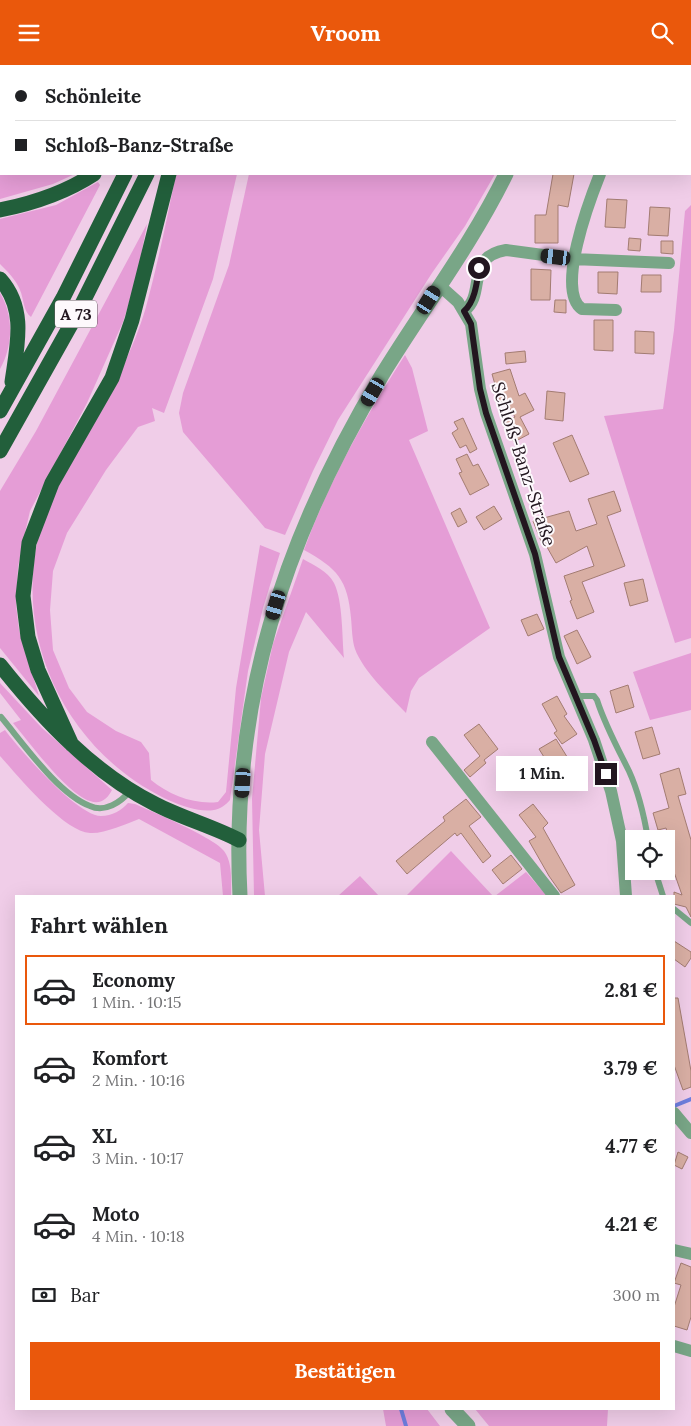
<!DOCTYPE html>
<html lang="de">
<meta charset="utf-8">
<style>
body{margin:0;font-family:Lora,serif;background:#f6f6f6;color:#202124;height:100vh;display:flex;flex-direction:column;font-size:19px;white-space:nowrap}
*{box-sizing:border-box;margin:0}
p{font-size:16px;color:#757577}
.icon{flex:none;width:28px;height:28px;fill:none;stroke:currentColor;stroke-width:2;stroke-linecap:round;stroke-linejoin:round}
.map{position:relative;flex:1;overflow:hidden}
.drawer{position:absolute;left:15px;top:830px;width:660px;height:515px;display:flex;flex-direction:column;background:#fff;border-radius:0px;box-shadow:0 5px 20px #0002}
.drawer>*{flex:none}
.banner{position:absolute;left:0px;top:0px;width:691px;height:110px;box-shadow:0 5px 20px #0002;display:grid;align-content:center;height:110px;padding:0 15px;background:#fff}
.controls{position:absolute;left:625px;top:765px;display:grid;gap:10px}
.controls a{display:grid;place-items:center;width:50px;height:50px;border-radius:0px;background:#fff;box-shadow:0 5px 20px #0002;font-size:25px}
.end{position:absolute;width:22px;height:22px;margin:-11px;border:6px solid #22161f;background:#fff;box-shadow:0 0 0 2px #fff}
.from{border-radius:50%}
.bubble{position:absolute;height:35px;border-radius:0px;background:#fff;box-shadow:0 5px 20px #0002;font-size:16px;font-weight:700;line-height:35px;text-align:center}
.car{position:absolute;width:15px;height:30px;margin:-15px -8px;border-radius:6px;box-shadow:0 0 4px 1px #0007;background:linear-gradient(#222 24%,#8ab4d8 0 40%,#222 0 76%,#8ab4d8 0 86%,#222 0)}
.banner b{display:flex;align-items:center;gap:18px;height:48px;font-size:19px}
.banner b+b{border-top:1px solid #e0e0e0}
.banner i{width:12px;height:12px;background:#202124}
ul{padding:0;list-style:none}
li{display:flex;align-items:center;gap:15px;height:70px;margin:0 10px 8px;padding:0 5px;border:2px solid transparent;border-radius:0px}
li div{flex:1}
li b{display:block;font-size:19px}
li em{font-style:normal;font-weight:700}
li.current{border-color:#ea580c}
li>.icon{width:45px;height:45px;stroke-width:1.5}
h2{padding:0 15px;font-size:22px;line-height:60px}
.pay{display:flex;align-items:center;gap:12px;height:55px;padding:0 15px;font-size:19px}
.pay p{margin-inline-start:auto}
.primary-button{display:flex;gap:10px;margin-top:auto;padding:10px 15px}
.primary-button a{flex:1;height:58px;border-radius:0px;background:#ea580c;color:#fff;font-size:20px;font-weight:700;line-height:58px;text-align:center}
header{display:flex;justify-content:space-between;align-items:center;height:65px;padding:0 15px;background:#ea580c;color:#fff;font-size:22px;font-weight:700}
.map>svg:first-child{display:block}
</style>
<header><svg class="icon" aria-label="menu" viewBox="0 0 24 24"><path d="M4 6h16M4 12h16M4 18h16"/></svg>Vroom<svg class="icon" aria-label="search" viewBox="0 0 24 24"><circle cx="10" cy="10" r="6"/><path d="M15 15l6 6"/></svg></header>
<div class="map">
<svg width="691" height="1361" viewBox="0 0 691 1361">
<rect width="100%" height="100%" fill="#f0cde8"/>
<path fill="#e59dd6" d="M 0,0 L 12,1 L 1,1 L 1,109 L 75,109 L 53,119 L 0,134 Z
M 218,0 L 529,0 L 217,1 Z
M 176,109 L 237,109 L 213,214 L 164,348 L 152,343 L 155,356 L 138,362 L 106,405 L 67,468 L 53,506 L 50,545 L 53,585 L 69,623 L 87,647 L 116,666 L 141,677 L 149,688 L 151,715 C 169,730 195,740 218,737 L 226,727 L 236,623 L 260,480 L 280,488 L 263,543 L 248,606 L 230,735 C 226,740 220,744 214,745 C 190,749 154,729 135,716 C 44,653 7,536 51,434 C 71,390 104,348 122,304 C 131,284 140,263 146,242 C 158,198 167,153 176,109 Z
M 249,109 L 495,109 L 465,161 L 432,208 L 338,355 L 313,406 L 285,470 L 265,463 L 183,367 L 179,348 L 183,328 L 229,200 Z
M 98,117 L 100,120 L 31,252 C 23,246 24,234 20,225 C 16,215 8,207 0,199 L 0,154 L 56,140 Z
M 691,140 L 691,573 L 675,578 L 604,351 L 663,344 L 674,265 L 685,146 Z
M 147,159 L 137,212 L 123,257 L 87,338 L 30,446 L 24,472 L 18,502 L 16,540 L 19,565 L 39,631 L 0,583 L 0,426 L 36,366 Z
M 0,228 C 14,251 13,281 0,304 Z
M 405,290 L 412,303 L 428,366 L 409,375 L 490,563 L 419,613 L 411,626 L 406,648 C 390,631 363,606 355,584 C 352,575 352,563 351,553 C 348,515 337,503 304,485 C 329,416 365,352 405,290 Z
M 303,494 C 313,500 328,506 334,518 C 343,536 342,572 344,593 L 306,547 L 289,587 L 265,689 L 259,765 L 265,831 L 254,831 L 252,734 L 261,633 L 273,579 Z
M 691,588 L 691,645 L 650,655 L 633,607 Z
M 0,618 L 42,663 L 112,725 C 108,733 101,740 90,736 C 67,729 29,677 13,658 L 21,655 L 0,628 Z
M 5,665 C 20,685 77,751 101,751 C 112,751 122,745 128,738 L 135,739 C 153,747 215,773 224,786 C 233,798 231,817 231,831 L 223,831 L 220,798 L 139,754 C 126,759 104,769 90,768 C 63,766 18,711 0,691 L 0,668 Z
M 451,786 L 493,831 L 406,831 Z
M 526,807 L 547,831 L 495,831 Z
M 360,811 L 379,831 L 338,831 Z
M 383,1344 L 427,1344 L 440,1361 L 386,1361 Z
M 475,1344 L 608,1344 L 607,1361 L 489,1361 Z"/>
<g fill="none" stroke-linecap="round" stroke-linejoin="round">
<path stroke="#6e7ede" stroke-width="4" d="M 674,1041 L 691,1034
M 401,1344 L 406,1361"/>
</g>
<path fill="#d9afa4" stroke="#a37c72" d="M 553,109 L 574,109 L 568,142 L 558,140 L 558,178 L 535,178 L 535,150 L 546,150 Z
M 607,134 L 627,135 L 625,163 L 605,162 Z
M 650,142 L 670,143 L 668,171 L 648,170 Z
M 629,173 L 641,174 L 640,186 L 628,185 Z
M 661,176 L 673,176 L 673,189 L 661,188 Z
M 531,204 L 551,205 L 550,235 L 531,235 Z
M 598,207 L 618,207 L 617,229 L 598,228 Z
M 642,210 L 661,210 L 661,227 L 641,227 Z
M 555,235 L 566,235 L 566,248 L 554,247 Z
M 594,255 L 613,255 L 613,286 L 594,285 Z
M 635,266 L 654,267 L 654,289 L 635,288 Z
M 525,286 L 526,297 L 506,299 L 505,288 Z
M 510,304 L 519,331 L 525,328 L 534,345 L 520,352 L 529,369 L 514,377 L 504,358 L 515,352 L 505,335 L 500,337 L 492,309 Z
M 547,326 L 565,328 L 563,356 L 545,354 Z
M 463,353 L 477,384 L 470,388 L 466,380 L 460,383 L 452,368 L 458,364 L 454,357 Z
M 572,370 L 589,409 L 570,417 L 553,378 Z
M 467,389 L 473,401 L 478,399 L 489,420 L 470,430 L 459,408 L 462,407 L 456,394 Z
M 614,426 L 621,446 L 607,451 L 625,501 L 582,517 L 594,547 L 577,554 L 570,536 L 572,535 L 564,511 L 594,501 L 587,481 L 556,498 L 543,475 L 541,476 L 533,456 L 569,446 L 576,466 L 597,459 L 588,434 Z
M 494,441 L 502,454 L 484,465 L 476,452 Z
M 460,443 L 467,457 L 458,462 L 451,448 Z
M 643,514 L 648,536 L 630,541 L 624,518 Z
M 537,549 L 544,564 L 528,571 L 521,555 Z
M 577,565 L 591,592 L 577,599 L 564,571 Z
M 628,620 L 634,642 L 616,648 L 610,626 Z
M 557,631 L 567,649 L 564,651 L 577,669 L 562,679 L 554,668 L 557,666 L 542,639 Z
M 479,659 L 498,684 L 484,695 L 486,698 L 470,712 L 464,705 L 480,691 L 464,670 Z
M 652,662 L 660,689 L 643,694 L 635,667 Z
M 556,674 L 574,703 L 557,713 L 539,684 Z
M 679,703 L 686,729 L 678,731 L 691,775 L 691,852 L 686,842 L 674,839 L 674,827 L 682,830 L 667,787 L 672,785 L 666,763 L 658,765 L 653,748 L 669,743 L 660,709 Z
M 466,734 L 481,752 L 469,761 L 491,791 L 483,798 L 461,768 L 457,771 L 455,768 L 407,809 L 396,796 L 445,756 L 443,752 Z
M 533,739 L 548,758 L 543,763 L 575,820 L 561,828 L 549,811 L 529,776 L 536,772 L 519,750 Z
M 511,790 L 522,804 L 503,819 L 492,805 Z
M 674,876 L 691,887 L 691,893 L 685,902 L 674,894 Z
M 674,933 L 678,933 L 691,1006 L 691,1022 L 683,1025 L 674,1000 Z
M 678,1087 L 688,1092 L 682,1104 L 674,1100 Z
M 681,1198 L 691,1202 L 691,1252 L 687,1265 L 674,1261 L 674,1242 L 681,1220 L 674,1218 Z"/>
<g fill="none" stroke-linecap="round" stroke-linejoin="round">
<path stroke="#79a687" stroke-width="6" d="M 575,631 L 594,631 L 597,635 C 605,660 617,682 629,706 C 639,728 644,750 648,774
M 1,652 C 23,678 58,729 90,741 C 105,748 121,737 130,726
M 655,806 L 663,831
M 674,844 L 691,858"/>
<path stroke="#79a687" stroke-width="12" d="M 642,1 L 642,0
M 600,109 C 590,134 555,226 582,244 L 616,245
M 439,220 L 458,237 L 471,259 L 480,324 L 486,348 L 535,489 L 559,592 L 594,675 L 611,726 L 622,776 L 626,831
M 464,246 C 487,229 464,192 506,185 L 573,194 L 669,198
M 432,677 L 554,831
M 674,1048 L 691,1068
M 674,1185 L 691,1189
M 674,1281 L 691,1286"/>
<path stroke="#79a687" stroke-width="15" d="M 539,1 L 539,0
M 240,831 C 230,639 283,474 382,310 C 423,243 472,179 506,109
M 452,1344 L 468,1361"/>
<path stroke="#225f3b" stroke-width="15" d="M 176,1 L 177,0
M 198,1 L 198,0
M 0,145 C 35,138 65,128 94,109
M 0,214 C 27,244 17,281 12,317
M 0,346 L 63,233 L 125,109
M 0,386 L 78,247 L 147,109
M 0,600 C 43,654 93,708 155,739 C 182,753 212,761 239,775
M 72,680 L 38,605 L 28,572 L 23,531 L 29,478 L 52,418 L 112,313 L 132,255 L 169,109"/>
</g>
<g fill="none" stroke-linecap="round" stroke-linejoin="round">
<path stroke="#22161f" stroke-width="6" d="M 479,203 C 477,217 475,237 464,246 L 471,259 L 480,324 L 486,348 L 535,489 L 559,592 L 594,675 L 606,709"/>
</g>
<g text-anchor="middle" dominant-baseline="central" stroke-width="4" stroke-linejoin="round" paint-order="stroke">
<rect fill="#fdf9fc" stroke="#645a61" stroke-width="1" x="55" y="235.5" width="42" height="27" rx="4"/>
<g font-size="16" font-weight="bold" fill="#22161f">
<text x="76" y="249">A 73</text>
</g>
<g font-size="18" fill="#22161f" stroke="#fdf9fc">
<text transform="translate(524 399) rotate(72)">Schloß-Banz-Straße</text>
</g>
</g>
</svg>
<div class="controls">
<a><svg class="icon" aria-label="locate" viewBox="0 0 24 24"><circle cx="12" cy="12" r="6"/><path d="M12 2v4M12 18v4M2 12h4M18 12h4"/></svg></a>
</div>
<i class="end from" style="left:479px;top:203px"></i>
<i class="end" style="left:606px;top:709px"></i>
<div class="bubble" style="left:496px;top:691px;width:92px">1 Min.</div>
<i class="car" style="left:556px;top:192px;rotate:277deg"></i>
<i class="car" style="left:429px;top:235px;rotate:32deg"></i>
<i class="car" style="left:373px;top:327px;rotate:210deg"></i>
<i class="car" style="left:276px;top:540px;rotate:197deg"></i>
<i class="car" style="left:243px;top:718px;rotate:184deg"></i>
<div class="banner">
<b><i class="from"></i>Schönleite</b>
<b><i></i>Schloß-Banz-Straße</b>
</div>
<section class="drawer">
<h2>Fahrt wählen</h2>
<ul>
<li class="current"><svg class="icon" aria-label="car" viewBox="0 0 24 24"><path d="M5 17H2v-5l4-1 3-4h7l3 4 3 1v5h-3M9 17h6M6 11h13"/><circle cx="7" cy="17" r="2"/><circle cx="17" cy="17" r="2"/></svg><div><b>Economy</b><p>1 Min. · 10:15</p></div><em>2.81 €</em></li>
<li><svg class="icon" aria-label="car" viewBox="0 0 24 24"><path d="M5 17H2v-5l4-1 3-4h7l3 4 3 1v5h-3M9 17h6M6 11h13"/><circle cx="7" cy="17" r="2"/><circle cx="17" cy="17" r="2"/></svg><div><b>Komfort</b><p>2 Min. · 10:16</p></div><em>3.79 €</em></li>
<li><svg class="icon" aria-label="car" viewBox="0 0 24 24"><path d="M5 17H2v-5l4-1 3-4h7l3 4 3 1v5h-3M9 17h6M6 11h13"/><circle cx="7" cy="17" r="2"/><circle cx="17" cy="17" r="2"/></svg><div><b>XL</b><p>3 Min. · 10:17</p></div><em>4.77 €</em></li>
<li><svg class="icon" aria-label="car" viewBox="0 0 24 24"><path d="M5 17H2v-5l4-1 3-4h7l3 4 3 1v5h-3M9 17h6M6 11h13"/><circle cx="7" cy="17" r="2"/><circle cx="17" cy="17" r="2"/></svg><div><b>Moto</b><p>4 Min. · 10:18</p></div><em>4.21 €</em></li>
</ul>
<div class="pay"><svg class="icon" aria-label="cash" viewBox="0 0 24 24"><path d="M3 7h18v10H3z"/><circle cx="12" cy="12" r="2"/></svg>Bar<p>300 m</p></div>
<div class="primary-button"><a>Bestätigen</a></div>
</section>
</div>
